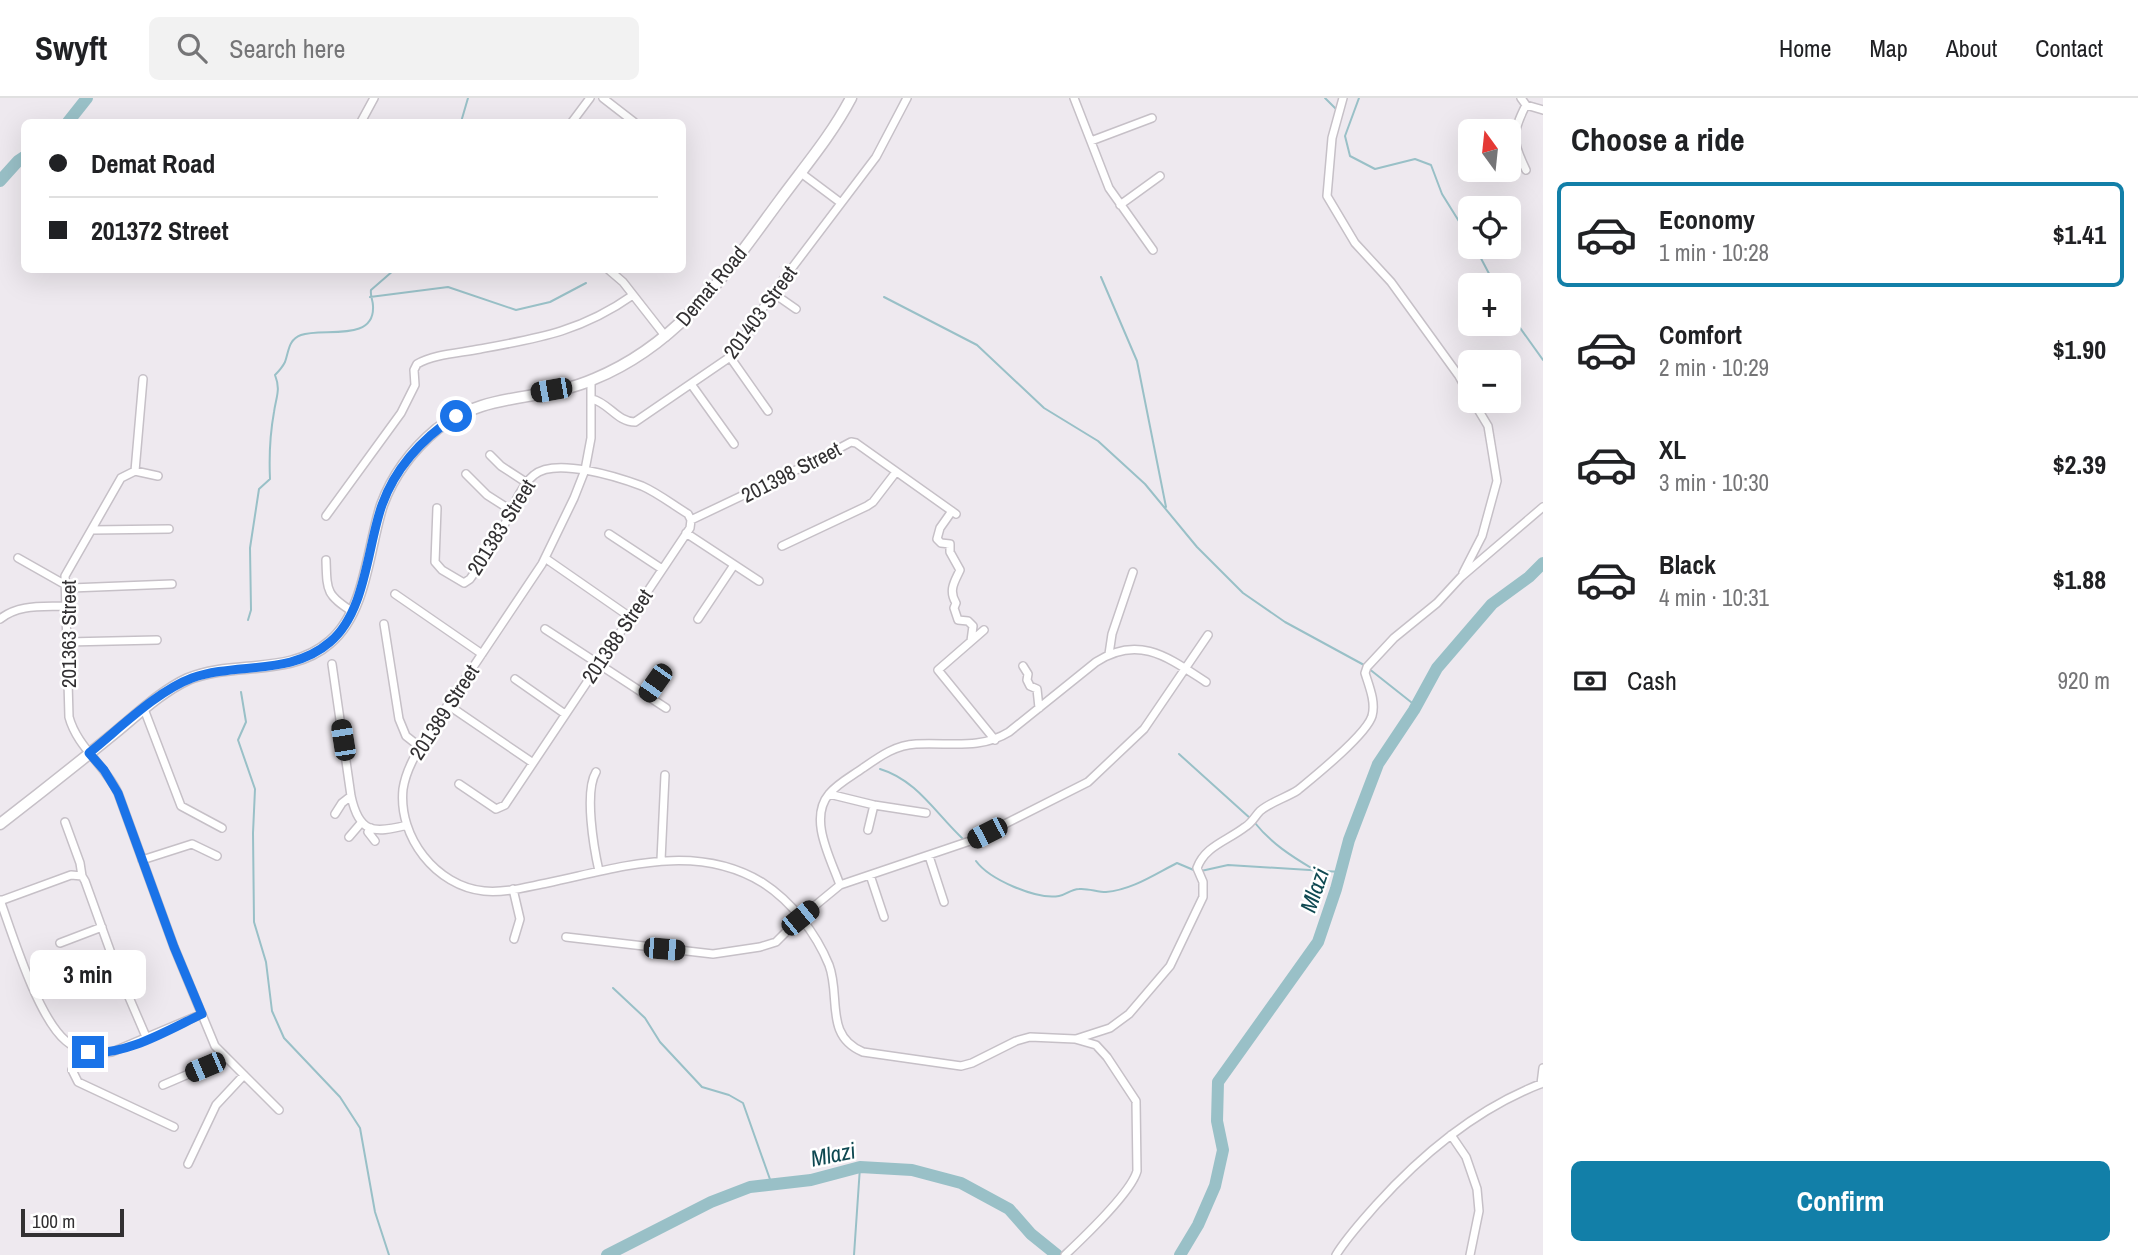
<!DOCTYPE html>
<meta charset="utf-8">
<style>
body{margin:0;font-family:"Archivo Narrow",sans-serif;background:#f2f2f2;color:#202124;height:100vh;display:flex;flex-direction:column;font-size:26px;white-space:nowrap}
*{box-sizing:border-box;margin:0}
p{font-size:23px;color:#757577}
.icon{flex:none;width:38px;height:38px;fill:none;stroke:currentColor;stroke-width:2;stroke-linecap:round;stroke-linejoin:round}
.map{position:relative;flex:1;overflow:hidden}
.sheet{display:flex;flex-direction:column;background:#fff;width:595px}
.sheet>*{flex:none}
.guide{position:absolute;left:21px;top:21px;width:665px;height:154px;border-radius:10px;box-shadow:0 7px 28px #0002;display:grid;align-content:center;height:154px;padding:0 28px;background:#fff}
.needle{width:46px;rotate:345deg}
.buttons{position:absolute;left:1458px;top:21px;display:grid;gap:14px}
.buttons a{display:grid;place-items:center;width:63px;height:63px;border-radius:10px;background:#fff;box-shadow:0 7px 28px #0002;font-size:35px}
.scale{position:absolute;left:21px;bottom:18px;width:103px;box-sizing:border-box;padding-left:7px;border:4px solid #323032;border-top:0;font-size:19px;line-height:24px;white-space:nowrap;color:#323032;-webkit-text-stroke:5px #fff;paint-order:stroke}
.end{position:absolute;width:32px;height:32px;margin:-16px;border:9px solid #1a73e8;background:#fff;box-shadow:0 0 0 4px #fff}
.from{border-radius:50%}
.bubble{position:absolute;height:49px;border-radius:10px;background:#fff;box-shadow:0 7px 28px #0002;font-size:23px;font-weight:700;line-height:49px;text-align:center}
.car{position:absolute;width:21px;height:42px;margin:-21px -10px;border-radius:9px;box-shadow:0 0 5px 2px #0007;background:linear-gradient(#222 24%,#8ab4d8 0 40%,#222 0 76%,#8ab4d8 0 86%,#222 0)}
.guide b{display:flex;align-items:center;gap:24px;height:66px;font-size:26px}
.guide b+b{border-top:2px solid #e0e0e0}
.guide i{width:18px;height:18px;background:#202124}
ul{padding:0;list-style:none}
li{display:flex;align-items:center;gap:21px;height:105px;margin:0 14px 10px;padding:0 14px;border:4px solid transparent;border-radius:10px}
li div{flex:1}
li b{display:block;font-size:26px}
li em{font-style:normal;font-weight:700}
li.on{border-color:#127fa8}
li>.icon{width:63px;height:63px;stroke-width:1.5}
h2{padding:0 28px;font-size:32px;line-height:84px}
.pay{display:flex;align-items:center;gap:18px;height:77px;padding:0 28px;font-size:26px}
.pay p{margin-inline-start:auto}
.action{display:flex;gap:14px;margin-top:auto;padding:14px 28px}
.action a{flex:1;height:80px;border-radius:10px;background:#127fa8;color:#fff;font-size:28px;font-weight:700;line-height:80px;text-align:center}
header{display:flex;align-items:center;gap:42px;box-sizing:border-box;height:98px;padding:0 35px;background:#fff;border-bottom:2px solid #e0e0e0}
header strong{font-size:33px}
nav{display:flex;gap:38px;margin-inline-start:auto;font-size:24px}
.search{width:490px;height:63px;background:#f2f2f2;display:flex;align-items:center;gap:18px;box-sizing:border-box;padding:0 24px;border-radius:10px;color:#757577;font-size:26px}
main{display:flex;flex:1;min-height:0}
.map>svg:first-child{display:block}
</style>
<header>
<strong>Swyft</strong>
<div class="search"><svg class="icon" aria-label="search" viewBox="0 0 24 24"><circle cx="10" cy="10" r="6"/><path d="M15 15l6 6"/></svg>Search here</div>
<nav><a>Home</a><a>Map</a><a>About</a><a>Contact</a></nav>
</header>
<main>
<div class="map">
<svg width="1543" height="1157" viewBox="0 0 1543 1157">
<rect width="100%" height="100%" fill="#eee9ef"/>
<g fill="none" stroke-linecap="round" stroke-linejoin="round">
<path stroke="#99c0c7" stroke-width="2" d="M 1325,0 L 1337,12
M 1359,0 L 1345,38 L 1350,58 L 1375,71 L 1415,61 L 1431,67 L 1442,96 L 1470,141
M 461,24 L 468,0
M 1475,149 L 1495,187
M 1101,179 L 1137,263 L 1166,409
M 370,199 L 448,189 L 516,212 L 550,204 L 586,185
M 884,199 L 977,247 L 1044,310 L 1098,343 L 1145,386 L 1197,449 L 1243,495 L 1285,524 L 1364,567
M 1508,213 L 1543,262
M 248,522 L 251,512 L 250,450 L 259,391 L 270,381 C 269,359 270,336 274,314 C 276,299 281,292 275,277 C 279,273 283,268 285,264 C 289,253 288,242 301,237 C 322,229 375,245 373,208 C 373,202 370,198 371,192 L 394,172
M 1368,570 L 1416,608
M 241,594 L 246,624 L 238,642 L 255,691 L 253,735 L 254,824 L 266,864 L 272,913 L 284,940 L 340,999 L 360,1030 L 375,1114 L 389,1157
M 1179,656 L 1251,721
M 880,671 C 917,682 936,716 963,741
M 1255,725 C 1271,745 1291,758 1313,771
M 976,763 C 989,781 1036,802 1059,798 C 1066,797 1071,791 1079,791 C 1088,790 1097,794 1106,794 C 1132,792 1155,776 1177,765 L 1196,773
M 1201,773 L 1228,767 L 1341,774
M 613,890 L 645,920 L 660,944 L 702,989 L 729,997 L 743,1005 L 772,1087
M 854,1157 L 860,1069"/>
<path stroke="#99c0c7" stroke-width="12" d="M 68,24 L 87,0
M 0,83 L 18,63 L 24,59
M 607,1157 L 711,1104 L 750,1089 L 811,1082 L 860,1069 L 912,1072 L 961,1085 L 1009,1111 L 1031,1136 L 1057,1157
M 1180,1157 L 1198,1127 L 1215,1088 L 1223,1052 L 1217,1023 L 1218,984 L 1318,844 L 1336,791 L 1349,742 L 1378,666 L 1414,612 L 1437,570 L 1492,506 L 1529,479 L 1543,465"/>
<g stroke="#c6c0c7" stroke-width="10">
<path id="street" d="M 603,0 L 634,24
M 1074,0 L 1109,90 L 1153,152
M 1343,0 L 1332,40 L 1327,98 L 1355,145 L 1391,184 L 1459,278 L 1470,298
M 1521,0 L 1526,7 L 1543,12
M 361,24 L 374,0
M 572,24 L 590,0
M 1091,43 L 1152,20
M 1526,72 C 1512,43 1511,36 1526,7
M 801,75 L 841,105
M 1120,107 L 1160,78
M 609,172 L 623,184 L 666,239
M 773,195 L 796,211
M 730,259 L 768,313
M 591,283 L 591,340 L 585,372 L 574,400 L 542,466 L 427,638 C 416,655 406,672 403,691 C 398,739 436,788 484,793 C 505,795 526,789 547,785 C 619,770 695,743 763,785 C 791,803 816,835 829,867 C 841,899 824,938 863,954 L 961,968 L 972,965 L 1016,943 L 1030,939 L 1075,941 L 1096,947 L 1107,959 L 1136,1003 L 1137,1073 C 1131,1095 1083,1140 1065,1157
M 691,286 L 734,346
M 592,301 C 609,305 617,324 635,324 L 730,259 L 773,195 L 876,59 L 907,0
M 490,357 L 501,368 L 527,385
M 135,373 L 143,281
M 466,376 L 487,397 L 512,413
M 158,378 L 135,373 L 121,380 L 65,478 L 69,619 C 77,649 105,667 118,695 L 174,849 L 215,948 L 279,1012
M 437,410 L 435,464 L 442,472 L 464,485 L 470,481 C 479,468 489,455 497,441 C 508,423 518,390 534,377 C 555,359 618,379 642,388 C 658,395 673,407 688,416 L 691,422 L 690,430 L 505,707 L 496,711 L 459,686
M 952,413 L 940,430 L 937,441 L 941,445 L 950,446 L 950,454 L 960,472 C 955,483 948,492 956,505 L 954,510 L 958,522 L 968,523 L 973,528 L 971,543
M 326,418 L 401,315 L 415,287 L 414,272 L 417,266 C 434,256 460,255 480,251 C 540,240 582,233 633,197
M 691,422 L 815,363 L 851,344 L 856,345 L 956,416
M 92,432 L 169,431
M 686,435 L 759,483
M 609,436 L 662,471
M 782,448 L 867,408 L 873,404 L 896,374
M 18,460 L 71,490 L 172,486
M 545,460 L 630,519
M 326,462 C 327,493 326,497 353,514
M 1463,475 L 1482,438 L 1497,383 L 1488,328 L 1473,303
M 395,496 L 482,556
M 0,521 C 19,506 42,509 65,508
M 698,521 L 734,467
M 384,526 L 399,621 L 406,638 L 420,649
M 545,531 L 666,610
M 984,532 L 938,572 L 995,642
M 67,544 L 157,542
M 1109,556 L 1112,536 L 1133,474
M 332,566 L 351,698 C 359,735 373,736 407,727
M 1023,568 L 1028,576 L 1027,582 L 1030,588 L 1037,591 L 1039,610
M 515,581 L 565,616
M 646,597 L 663,573
M 448,607 L 533,665
M 144,611 L 181,708 L 222,730
M 596,674 C 584,694 594,751 599,773
M 829,696 L 874,707 L 926,715
M 335,716 L 342,705 L 351,698
M 65,724 L 80,765 L 82,778
M 371,730 L 368,734 L 375,743
M 868,732 L 874,707
M 349,739 L 361,725
M 929,758 L 944,804
M 142,762 L 192,746 L 217,758
M 661,762 L 665,677
M 870,777 L 884,819
M 840,787 C 831,761 808,721 829,696 C 838,685 852,678 863,670 C 879,659 895,647 916,646 C 949,644 980,652 1009,634 L 1096,564 C 1139,536 1169,560 1206,584
M 513,791 L 520,821 L 514,841
M 0,802 C 13,838 38,920 66,943 C 79,954 96,956 112,954 L 202,916
M 0,803 L 71,777 L 82,778 L 85,783 L 116,869 L 147,941
M 566,839 L 713,856 L 760,849 L 776,844 L 800,820 L 840,787 L 973,742 L 1088,684 L 1144,631 L 1208,537
M 60,845 L 102,829
M 1076,941 L 1110,930 L 1129,916 L 1170,868 L 1203,799 L 1203,784 L 1197,770 C 1205,748 1227,743 1245,729 C 1252,725 1255,718 1260,713 C 1272,703 1286,700 1298,692 C 1315,678 1366,637 1372,618 C 1376,604 1369,588 1365,575 L 1367,569 L 1394,540 L 1437,505 L 1461,479 L 1543,409
M 82,952 L 72,972 L 78,984 L 174,1029
M 1541,986 L 1543,970
M 163,987 L 226,960
M 1451,1037 L 1466,1059 L 1477,1091 L 1479,1113 L 1470,1157
M 188,1066 L 216,1007 L 244,977
M 1336,1157 C 1347,1139 1362,1123 1376,1107 C 1423,1055 1477,1010 1543,985"/>
</g>
<g stroke="#c6c0c7" stroke-width="13">
<path id="secondary" d="M 0,726 C 39,696 78,665 116,634 C 139,615 162,593 188,581 C 234,562 290,579 330,544 C 366,514 368,450 382,407 C 393,377 413,351 437,331 C 485,293 542,304 594,281 C 681,245 726,175 780,102 C 805,68 831,38 851,0"/>
</g>
<use href="#street" stroke="#fff" stroke-width="7"/>
<use href="#secondary" stroke="#fff" stroke-width="10"/>
</g>
<g fill="none" stroke-linecap="round" stroke-linejoin="round">
<path stroke="#1a73e8" stroke-width="9" d="M 88,954 C 124,959 170,931 202,916 L 174,849 L 118,695 L 104,672 L 89,655 C 119,631 157,593 192,580 C 237,564 291,578 330,544 C 366,514 367,449 382,407 C 396,368 423,340 456,318"/>
</g>
<g text-anchor="middle" dominant-baseline="central" stroke-width="5" stroke-linejoin="round" paint-order="stroke">
<g font-size="21" fill="#323032" stroke="#fff">
<text transform="translate(711 188) rotate(-50)">Demat Road</text>
<text transform="translate(760 214) rotate(-54)">201403 Street</text>
<text transform="translate(791 374) rotate(-27)">201398 Street</text>
<text transform="translate(501 429) rotate(-58)">201383 Street</text>
<text transform="translate(68 536) rotate(-90)">201363 Street</text>
<text transform="translate(617 538) rotate(-56)">201388 Street</text>
<text transform="translate(444 614) rotate(-57)">201389 Street</text>
</g>
<g font-size="23" font-style="italic" fill="#0e4851" stroke="#fff">
<text transform="translate(1314 792) rotate(-71)">Mlazi</text>
<text transform="translate(833 1056) rotate(-11)">Mlazi</text>
</g>
</g>
</svg>
<div class="buttons">
<a><svg class="needle" viewBox="-14 -14 28 28"><path d="M0-13l5 13h-10z" fill="#e53935"/><path d="M0 13l5-13h-10z" fill="#757577"/></svg></a>
<a><svg class="icon" aria-label="locate" viewBox="0 0 24 24"><circle cx="12" cy="12" r="6"/><path d="M12 2v4M12 18v4M2 12h4M18 12h4"/></svg></a>
<a>+</a>
<a>−</a>
</div>
<div class="scale">100 m</div>
<i class="end from" style="left:456px;top:318px"></i>
<i class="end" style="left:88px;top:954px"></i>
<div class="bubble" style="left:30px;top:852px;width:116px">3 min</div>
<i class="car" style="left:551px;top:292px;rotate:260deg"></i>
<i class="car" style="left:655px;top:585px;rotate:215deg"></i>
<i class="car" style="left:343px;top:642px;rotate:351deg"></i>
<i class="car" style="left:987px;top:735px;rotate:243deg"></i>
<i class="car" style="left:800px;top:820px;rotate:51deg"></i>
<i class="car" style="left:664px;top:851px;rotate:95deg"></i>
<i class="car" style="left:205px;top:969px;rotate:247deg"></i>
<div class="guide">
<b><i class="from"></i>Demat Road</b>
<b><i></i>201372 Street</b>
</div>
</div>
<section class="sheet">
<h2>Choose a ride</h2>
<ul>
<li class="on"><svg class="icon" aria-label="car" viewBox="0 0 24 24"><path d="M5 17H2v-5l4-1 3-4h7l3 4 3 1v5h-3M9 17h6M6 11h13"/><circle cx="7" cy="17" r="2"/><circle cx="17" cy="17" r="2"/></svg><div><b>Economy</b><p>1 min · 10:28</p></div><em>$1.41</em></li>
<li><svg class="icon" aria-label="car" viewBox="0 0 24 24"><path d="M5 17H2v-5l4-1 3-4h7l3 4 3 1v5h-3M9 17h6M6 11h13"/><circle cx="7" cy="17" r="2"/><circle cx="17" cy="17" r="2"/></svg><div><b>Comfort</b><p>2 min · 10:29</p></div><em>$1.90</em></li>
<li><svg class="icon" aria-label="car" viewBox="0 0 24 24"><path d="M5 17H2v-5l4-1 3-4h7l3 4 3 1v5h-3M9 17h6M6 11h13"/><circle cx="7" cy="17" r="2"/><circle cx="17" cy="17" r="2"/></svg><div><b>XL</b><p>3 min · 10:30</p></div><em>$2.39</em></li>
<li><svg class="icon" aria-label="car" viewBox="0 0 24 24"><path d="M5 17H2v-5l4-1 3-4h7l3 4 3 1v5h-3M9 17h6M6 11h13"/><circle cx="7" cy="17" r="2"/><circle cx="17" cy="17" r="2"/></svg><div><b>Black</b><p>4 min · 10:31</p></div><em>$1.88</em></li>
</ul>
<div class="pay"><svg class="icon" aria-label="cash" viewBox="0 0 24 24"><path d="M3 7h18v10H3z"/><circle cx="12" cy="12" r="2"/></svg>Cash<p>920 m</p></div>
<div class="action"><a>Confirm</a></div>
</section>
</main>
